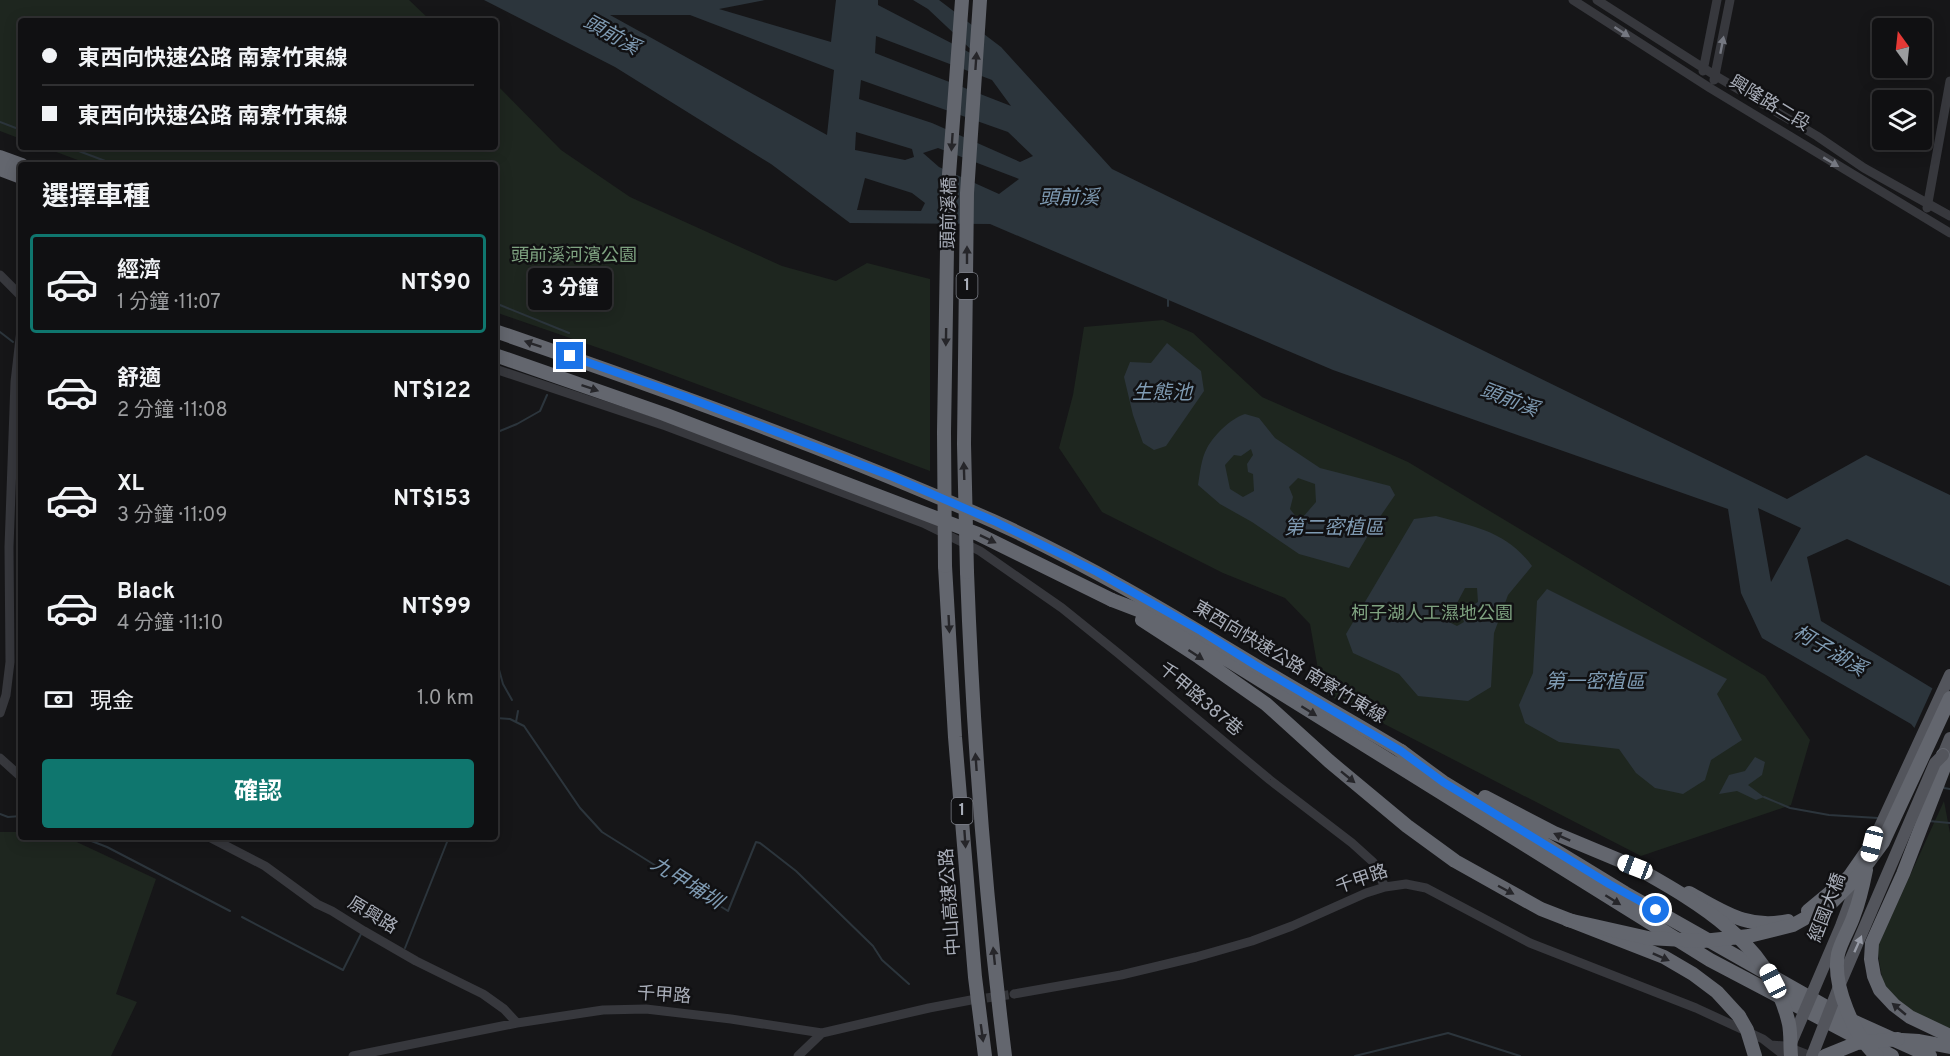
<!DOCTYPE html>
<html lang="zh-TW">
<meta charset="utf-8">
<style>
body{margin:0;font-family:Overpass,"Noto Sans TC",sans-serif;background:#1e1e20;color:#f1f3f6;height:100vh;display:flex;flex-direction:column;font-size:22px;white-space:nowrap}
*{box-sizing:border-box;margin:0}
p{font-size:20px;color:#9c9d9f}
.icon{flex:none;width:33px;height:33px;fill:none;stroke:currentColor;stroke-width:2;stroke-linecap:round;stroke-linejoin:round}
.map{position:relative;flex:1;overflow:hidden}
.drawer{position:absolute;left:18px;top:162px;width:480px;height:678px;display:flex;flex-direction:column;background:#101012;border-radius:6px;box-shadow:0 3px 15px #0003,0 0 0 2px #303032}
.drawer>*{flex:none}
.banner{position:absolute;left:18px;top:18px;width:480px;height:132px;border-radius:6px;box-shadow:0 3px 15px #0003,0 0 0 2px #303032;display:grid;align-content:center;height:132px;padding:0 24px;background:#101012}
.needle{width:39px;rotate:345deg}
.controls{position:absolute;left:1872px;top:18px;display:grid;gap:12px}
.controls a{display:grid;place-items:center;width:60px;height:60px;border-radius:6px;background:#101012;box-shadow:0 3px 15px #0003,0 0 0 2px #303032;font-size:30px}
.end{position:absolute;width:27px;height:27px;margin:-14px;border:8px solid #1a73e8;background:#fff;box-shadow:0 0 0 3px #fff}
.from{border-radius:50%}
.bubble{position:absolute;height:42px;border-radius:6px;background:#101012;box-shadow:0 3px 15px #0003,0 0 0 2px #303032;font-size:20px;font-weight:700;line-height:42px;text-align:center}
.car{position:absolute;width:18px;height:36px;margin:-18px -9px;border-radius:8px;box-shadow:0 0 4px 2px #0007;background:linear-gradient(#fff 24%,#345 0 40%,#fff 0 76%,#345 0 86%,#fff 0)}
.banner b{display:flex;align-items:center;gap:21px;height:57px;font-size:22px}
.banner b+b{border-top:2px solid #303032}
.banner i{width:15px;height:15px;background:#f1f3f6}
ul{padding:0;list-style:none}
li{display:flex;align-items:center;gap:18px;height:99px;margin:0 12px 9px;padding:0 12px;border:3px solid transparent;border-radius:6px}
li div{flex:1}
li b{display:block;font-size:22px}
li em{font-style:normal;font-weight:700}
li.on{border-color:#0f766e}
li>.icon{width:54px;height:54px;stroke-width:1.5}
h2{padding:0 24px;font-size:27px;line-height:72px}
.pay{display:flex;align-items:center;gap:15px;height:66px;padding:0 24px;font-size:22px}
.pay p{margin-inline-start:auto}
.button{display:flex;gap:12px;margin-top:auto;padding:12px 24px}
.button a{flex:1;height:69px;border-radius:6px;background:#0f766e;color:#fff;font-size:24px;font-weight:700;line-height:69px;text-align:center}
.map>svg:first-child{display:block}
</style>
<div class="map">
<svg width="1950" height="1056" viewBox="0 0 1950 1056">
<rect width="100%" height="100%" fill="#161618"/>
<path fill="#1e261f" d="M 0,0 L 409,0 L 431,21 L 21,21 L 21,139 L 0,131 Z
M 495,83 L 561,150 L 630,197 L 782,266 L 836,281 L 867,263 L 930,279 L 930,471 L 619,355 L 495,312 L 495,165 L 91,165 L 43,147 L 495,147 Z
M 1163,320 L 1193,333 L 1262,397 L 1408,462 L 1765,676 L 1810,740 L 1791,805 L 1641,856 L 1322,692 L 1310,624 L 1285,598 L 1223,573 L 1102,512 L 1059,448 L 1073,395 L 1084,327 Z
M 1944,801 L 1950,833 L 1950,1035 L 1916,1018 L 1883,984 L 1877,948 Z
M 0,832 L 21,832 L 21,837 L 66,837 L 156,879 L 116,994 L 137,1002 L 111,1056 L 0,1056 Z"/>
<path fill="#2c353c" fill-rule="evenodd" d="M 484,0 L 765,0 L 719,9 L 831,42 L 836,0 L 878,0 L 878,5 L 980,58 L 928,9 L 913,0 L 939,0 L 1001,47 L 1112,169 L 1787,499 L 1866,455 L 1950,495 L 1950,586 L 1847,539 L 1807,557 L 1821,621 L 1950,699 L 1950,755 L 1928,744 L 1911,724 L 1762,638 L 1741,593 L 1728,509 L 1333,370 L 990,224 L 850,223 L 771,164 L 615,67 ZM 610,15 L 690,15 L 834,70 L 827,135 ZM 876,36 L 992,80 L 1011,106 L 875,53 ZM 861,80 L 1008,132 L 1033,156 L 1020,162 L 932,123 L 859,99 ZM 856,132 L 912,149 L 914,157 L 905,160 L 855,150 ZM 938,148 L 1019,179 L 999,194 L 939,167 L 923,153 ZM 865,178 L 912,193 L 925,203 L 921,211 L 857,210 ZM 1758,508 L 1801,528 L 1771,582 Z
M 1167,343 L 1201,371 L 1204,391 L 1166,446 L 1154,450 L 1143,443 L 1133,415 L 1124,377 L 1130,362 L 1151,363 Z
M 1245,414 L 1259,418 L 1275,438 L 1320,468 L 1390,486 L 1395,495 L 1373,527 L 1349,568 L 1299,554 L 1252,522 L 1220,504 L 1198,485 C 1200,473 1201,459 1207,448 C 1215,434 1230,419 1245,414 ZM 1251,449 L 1253,455 L 1247,464 L 1248,472 L 1253,474 L 1254,491 L 1243,497 L 1230,489 L 1225,465 L 1234,455 L 1241,456 ZM 1298,478 L 1315,484 L 1316,502 L 1303,517 L 1297,518 L 1290,509 L 1293,497 L 1289,487 Z
M 1436,516 C 1475,527 1506,531 1532,566 L 1508,595 L 1494,633 L 1491,687 L 1468,701 L 1418,696 L 1399,674 L 1353,653 L 1346,634 L 1414,519 ZM 1465,588 L 1477,588 L 1478,602 L 1461,613 L 1464,622 L 1457,626 L 1447,621 L 1446,607 L 1457,603 Z
M 1547,589 L 1727,679 L 1717,694 L 1742,740 L 1711,760 L 1705,780 L 1683,794 L 1655,788 L 1636,773 L 1619,749 L 1559,742 L 1525,723 L 1519,705 L 1533,673 L 1537,601 Z
M 1755,757 L 1765,762 L 1762,775 L 1748,785 L 1764,797 L 1756,800 L 1737,791 L 1719,794 L 1729,775 L 1745,771 Z"/>
<path fill="#161618" d="M 1934,685 L 1950,695 L 1950,747 L 1946,756 L 1927,746 L 1913,731 Z"/>
<g fill="none" stroke-linecap="round" stroke-linejoin="round">
<path stroke="#2c353c" stroke-width="2" d="M 0,122 L 21,130
M 68,147 L 116,165
M 500,305 L 569,333
M 1168,306 L 1168,297
M 0,332 L 13,342
M 495,433 L 517,424 L 540,411 L 547,395
M 17,465 L 21,465
M 495,655 L 503,684 L 512,700
M 495,721 L 496,718 L 510,719 L 524,726 L 580,808 L 602,832 L 728,911 L 756,842 L 760,843 L 796,871 L 873,946 L 882,960 L 909,984
M 516,722 L 518,711
M 1943,786 L 1944,788 L 1950,789
M 1764,797 L 1790,808 L 1829,815 L 1878,818
M 0,814 L 8,817 L 21,816
M 1929,821 L 1950,823
M 81,837 L 107,847 L 230,911
M 242,917 L 343,970 L 361,934
M 405,948 L 449,837
M 1355,1056 L 1448,1033 L 1520,1056"/>
<path stroke="#333438" stroke-width="9" stroke-dasharray="9 4.5" stroke-linecap="butt" d="M 973,1000 L 1014,994"/>
<path stroke="#37383d" stroke-width="9" d="M 1573,0 L 1710,88 L 1950,233
M 1597,0 L 1716,76 L 1817,136 L 1864,168 L 1950,216
M 1703,71 L 1717,0
M 1714,80 L 1730,0
M 1927,208 L 1950,81
M 0,275 L 21,296
M 495,369 L 666,426 L 923,523 L 980,551 L 1062,608 L 1119,654 L 1270,780 L 1352,843 L 1373,862 L 1385,887
M 0,713 L 6,695 L 10,662 L 9,547 L 15,382 L 21,330
M 0,758 L 21,777
M 209,837 L 265,866 L 317,904 L 332,911 L 364,931 L 416,961 L 483,994 L 504,1009 L 517,1023
M 1014,994 L 1121,975 L 1196,957 L 1252,941 L 1292,926 L 1366,893 L 1385,887 L 1406,884 L 1426,888 L 1530,943 L 1696,1008 L 1763,1039 L 1785,1056
M 1771,1045 L 1785,1046 L 1811,1056
M 353,1056 L 517,1023 L 603,1010 L 646,1009 L 731,1019 L 822,1033 L 929,1008 L 971,1000
M 798,1056 L 822,1033"/>
<path stroke="#53555c" stroke-width="12" d="M 1943,755 L 1950,738
M 1872,844 L 1950,675"/>
<path stroke="#63666e" stroke-width="14" d="M 0,157 L 22,165
M 0,169 L 21,177
M 945,566 L 955,737 L 975,977 L 985,1056
M 967,572 C 973,734 985,895 1005,1056
M 1112,600 L 1146,613 L 1199,642 L 1710,960 L 1892,1056
M 1142,620 L 1199,657 L 1266,704 L 1329,761 L 1407,826 L 1455,861 L 1541,909 L 1664,957 L 1693,974 L 1717,992 L 1739,1016
M 1401,751 L 1443,782 L 1625,893 L 1846,1018 L 1930,1056
M 1943,755 L 1945,765 L 1903,874 L 1872,943 L 1871,959 L 1874,976 L 1880,990 L 1894,1005 L 1910,1017 L 1950,1036
M 1485,797 L 1554,833 L 1645,871
M 1689,893 C 1723,911 1747,930 1788,921
M 1808,911 L 1849,877 L 1872,844
M 1902,1040 L 1919,1041 L 1950,1047"/>
<path stroke="#53555c" stroke-width="12" d="M 1791,1043 L 1841,926 L 1860,876
M 1812,1056 L 1840,984 L 1935,763 L 1943,755"/>
<path stroke="#63666e" stroke-width="14" d="M 495,331 C 663,389 831,449 993,521 C 1084,562 1169,613 1253,664 C 1302,694 1352,721 1401,751
M 495,355 L 664,414 L 978,534 L 1112,600
M 945,566 L 944,432 L 948,188 L 962,0
M 967,572 L 964,444 L 967,193 L 980,0
M 1635,867 C 1701,904 1771,944 1789,1024 C 1791,1034 1790,1046 1791,1056
M 1866,870 C 1863,885 1860,900 1854,915 C 1850,928 1841,941 1838,954 C 1832,984 1854,1037 1877,1056
M 1568,920 L 1648,938 L 1703,941 L 1749,936 L 1793,925 L 1829,905 L 1858,876 L 1883,842 L 1950,698
M 1739,1016 L 1747,1030 L 1755,1056
M 1825,1056 L 1857,1043 L 1898,1039"/>
</g>
<defs><path id="oneway-solid" d="M-6-.8H1V-3.2L6.5 0L1 3.2V.8H-6Z" transform="scale(1.5)"/></defs>
<g fill="#757881">
<use href="#oneway-solid" transform="translate(1622 32) rotate(33)"/>
<use href="#oneway-solid" transform="translate(1722 45) rotate(-79)"/>
<use href="#oneway-solid" transform="translate(1831 162) rotate(31)"/>
</g>
<g fill="#26262a">
<use href="#oneway-solid" transform="translate(976 61) rotate(-86)"/>
<use href="#oneway-solid" transform="translate(952 142) rotate(94)"/>
<use href="#oneway-solid" transform="translate(967 255) rotate(-90)"/>
<use href="#oneway-solid" transform="translate(946 337) rotate(91)"/>
<use href="#oneway-solid" transform="translate(533 344) rotate(-161)"/>
<use href="#oneway-solid" transform="translate(590 388) rotate(19)"/>
<use href="#oneway-solid" transform="translate(964 471) rotate(-92)"/>
<use href="#oneway-solid" transform="translate(988 539) rotate(26)"/>
<use href="#oneway-solid" transform="translate(949 624) rotate(87)"/>
<use href="#oneway-solid" transform="translate(1196 655) rotate(33)"/>
<use href="#oneway-solid" transform="translate(1309 711) rotate(32)"/>
<use href="#oneway-solid" transform="translate(976 762) rotate(-94)"/>
<use href="#oneway-solid" transform="translate(1348 777) rotate(39)"/>
<use href="#oneway-solid" transform="translate(1562 837) rotate(-156)"/>
<use href="#oneway-solid" transform="translate(965 839) rotate(86)"/>
<use href="#oneway-solid" transform="translate(1506 890) rotate(28)"/>
<use href="#oneway-solid" transform="translate(1613 900) rotate(32)"/>
<use href="#oneway-solid" transform="translate(994 956) rotate(-96)"/>
<use href="#oneway-solid" transform="translate(1661 957) rotate(24)"/>
<use href="#oneway-solid" transform="translate(1899 1009) rotate(-140)"/>
<use href="#oneway-solid" transform="translate(982 1033) rotate(82)"/>
</g>
<use fill="#979ba6" href="#oneway-solid" transform="translate(1858 944) rotate(-66)"/>
<g fill="none" stroke-linecap="round" stroke-linejoin="round">
<path stroke="#1a73e8" stroke-width="8" d="M 570,356 L 686,397 L 893,477 L 994,521 L 1097,572 L 1201,631 L 1255,665 L 1362,728 L 1401,751 L 1443,782 L 1609,884 L 1656,910"/>
</g>
<g text-anchor="middle" dominant-baseline="central" stroke-width="5" stroke-linejoin="round" paint-order="stroke">
<g fill="#111113" stroke="#7b7e86" stroke-width="1.5">
<rect x="956.5" y="273" width="21" height="26" rx="4.5"/>
<rect x="951.5" y="798" width="21" height="26" rx="4.5"/>
</g>
<g font-size="16" font-weight="bold" fill="#a8adb8">
<text x="967" y="286">1</text>
<text x="962" y="811">1</text>
</g>
<g font-size="18" fill="#a8adb8" stroke="#111113">
<text transform="translate(1769 104) rotate(31)">興隆路二段</text>
<text transform="translate(950 213) rotate(-89)">頭前溪橋</text>
<text transform="translate(1289 663) rotate(31)">東西向快速公路 南寮竹東線</text>
<text transform="translate(1200 700) rotate(40)">千甲路387巷</text>
<text transform="translate(1362 880) rotate(-19)">千甲路</text>
<text transform="translate(951 902) rotate(-94)">中山高速公路</text>
<text transform="translate(1828 908) rotate(-69)">經國大橋</text>
<text transform="translate(372 916) rotate(31)">原興路</text>
<text transform="translate(664 996) rotate(4)">千甲路</text>
</g>
<g font-size="18" fill="#7fa381" stroke="#111113">
<text x="574" y="256">頭前溪河濱公園</text>
<text x="1432" y="614">柯子湖人工濕地公園</text>
</g>
<g font-size="20" font-style="italic" fill="#7f9bb3" stroke="#111113">
<text transform="translate(611 36) rotate(29)">頭前溪</text>
<text x="1069" y="199">頭前溪</text>
<text x="1162" y="394">生態池</text>
<text transform="translate(1509 401) rotate(21)">頭前溪</text>
<text x="1334" y="529">第二密植區</text>
<text transform="translate(1829 652) rotate(30)">柯子湖溪</text>
<text x="1595" y="683">第一密植區</text>
<text transform="translate(686 884) rotate(32)">九甲埔圳</text>
</g>
</g>
</svg>
<div class="controls">
<a><svg class="needle" viewBox="-14 -14 28 28"><path d="M0-13l5 13h-10z" fill="#e53935"/><path d="M0 13l5-13h-10z" fill="#9c9d9f"/></svg></a>
<a><svg class="icon" aria-label="layers" viewBox="0 0 24 24"><path d="M12 4l9 5-9 5-9-5zM3 14l9 5 9-5"/></svg></a>
</div>
<i class="end from" style="left:1656px;top:910px"></i>
<i class="end" style="left:570px;top:356px"></i>
<div class="bubble" style="left:528px;top:268px;width:84px">3 分鐘</div>
<i class="car" style="left:1872px;top:844px;rotate:194deg"></i>
<i class="car" style="left:1635px;top:867px;rotate:291deg"></i>
<i class="car" style="left:1773px;top:981px;rotate:333deg"></i>
<div class="banner">
<b><i class="from"></i>東西向快速公路 南寮竹東線</b>
<b><i></i>東西向快速公路 南寮竹東線</b>
</div>
<section class="drawer">
<h2>選擇車種</h2>
<ul>
<li class="on"><svg class="icon" aria-label="car" viewBox="0 0 24 24"><path d="M5 17H2v-5l4-1 3-4h7l3 4 3 1v5h-3M9 17h6M6 11h13"/><circle cx="7" cy="17" r="2"/><circle cx="17" cy="17" r="2"/></svg><div><b>經濟</b><p>1 分鐘 · 11:07</p></div><em>NT$90</em></li>
<li><svg class="icon" aria-label="car" viewBox="0 0 24 24"><path d="M5 17H2v-5l4-1 3-4h7l3 4 3 1v5h-3M9 17h6M6 11h13"/><circle cx="7" cy="17" r="2"/><circle cx="17" cy="17" r="2"/></svg><div><b>舒適</b><p>2 分鐘 · 11:08</p></div><em>NT$122</em></li>
<li><svg class="icon" aria-label="car" viewBox="0 0 24 24"><path d="M5 17H2v-5l4-1 3-4h7l3 4 3 1v5h-3M9 17h6M6 11h13"/><circle cx="7" cy="17" r="2"/><circle cx="17" cy="17" r="2"/></svg><div><b>XL</b><p>3 分鐘 · 11:09</p></div><em>NT$153</em></li>
<li><svg class="icon" aria-label="car" viewBox="0 0 24 24"><path d="M5 17H2v-5l4-1 3-4h7l3 4 3 1v5h-3M9 17h6M6 11h13"/><circle cx="7" cy="17" r="2"/><circle cx="17" cy="17" r="2"/></svg><div><b>Black</b><p>4 分鐘 · 11:10</p></div><em>NT$99</em></li>
</ul>
<div class="pay"><svg class="icon" aria-label="cash" viewBox="0 0 24 24"><path d="M3 7h18v10H3z"/><circle cx="12" cy="12" r="2"/></svg>現金<p>1.0 km</p></div>
<div class="button"><a>確認</a></div>
</section>
</div>
